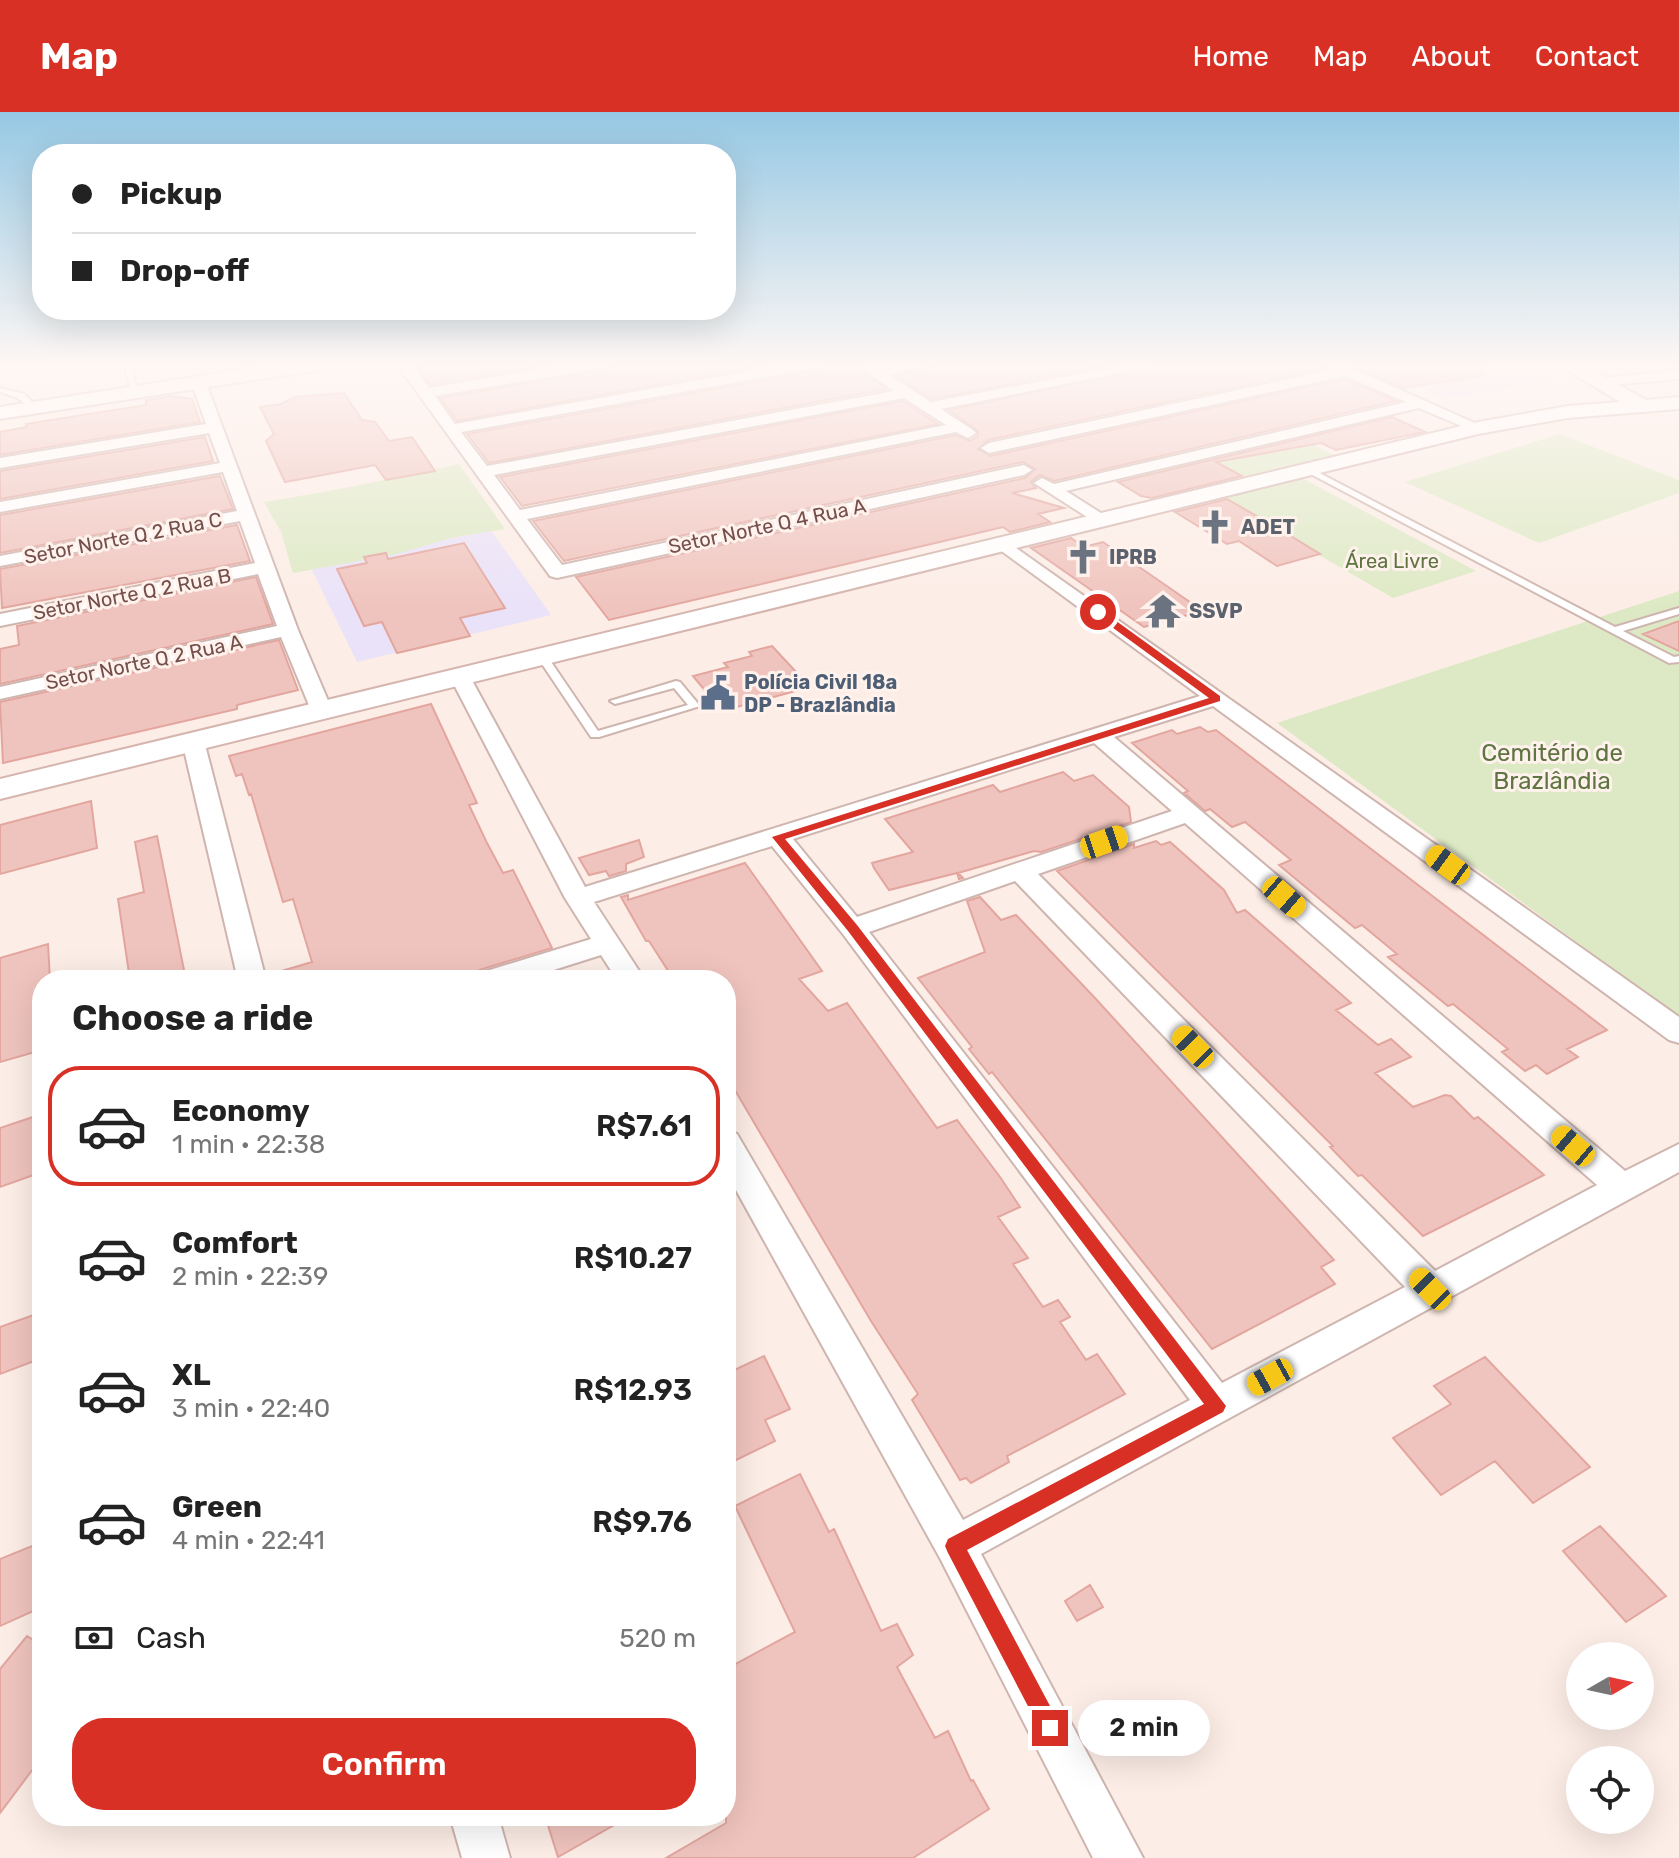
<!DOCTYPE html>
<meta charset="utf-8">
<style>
body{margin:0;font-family:Rubik,sans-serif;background:#f2f2f2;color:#222;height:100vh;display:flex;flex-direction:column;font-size:30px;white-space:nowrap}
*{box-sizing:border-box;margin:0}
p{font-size:26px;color:#767676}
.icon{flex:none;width:44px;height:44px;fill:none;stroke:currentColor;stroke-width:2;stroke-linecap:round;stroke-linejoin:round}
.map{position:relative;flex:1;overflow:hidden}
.panel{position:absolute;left:32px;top:858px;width:704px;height:856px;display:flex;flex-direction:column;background:#fff;border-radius:32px;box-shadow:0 8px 32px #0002}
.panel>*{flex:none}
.top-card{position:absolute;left:32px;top:32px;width:704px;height:176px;border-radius:32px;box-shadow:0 8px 32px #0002;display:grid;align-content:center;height:176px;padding:0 40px;background:#fff}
.needle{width:52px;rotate:81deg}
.fabs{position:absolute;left:1566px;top:1530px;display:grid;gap:16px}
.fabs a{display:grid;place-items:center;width:88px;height:88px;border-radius:50%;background:#fff;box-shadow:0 8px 32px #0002;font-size:40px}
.end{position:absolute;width:36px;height:36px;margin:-18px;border:10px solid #d93025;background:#fff;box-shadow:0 0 0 4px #fff}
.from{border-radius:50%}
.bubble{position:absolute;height:56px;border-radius:28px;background:#fff;box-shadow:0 8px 32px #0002;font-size:26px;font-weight:600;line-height:56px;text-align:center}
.car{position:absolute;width:24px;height:48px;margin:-24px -12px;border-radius:10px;box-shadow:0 0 6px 2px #0007;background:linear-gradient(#f5c518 24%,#345 0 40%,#f5c518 0 76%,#345 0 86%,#f5c518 0)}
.top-card b{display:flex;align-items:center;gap:28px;height:76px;font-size:30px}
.top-card b+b{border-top:2px solid #e0e0e0}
.top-card i{width:20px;height:20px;background:#222}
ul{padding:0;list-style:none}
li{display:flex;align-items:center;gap:24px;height:120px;margin:0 16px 12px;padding:0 24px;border:4px solid transparent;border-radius:32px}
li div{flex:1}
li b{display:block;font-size:30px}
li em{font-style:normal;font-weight:600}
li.active{border-color:#d93025}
li>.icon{width:72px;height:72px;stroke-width:1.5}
h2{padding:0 40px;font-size:36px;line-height:96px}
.pay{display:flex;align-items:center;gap:20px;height:88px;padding:0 40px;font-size:30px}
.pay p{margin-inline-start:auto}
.primary-button{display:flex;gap:16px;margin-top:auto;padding:16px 40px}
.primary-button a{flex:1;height:92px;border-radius:32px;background:#d93025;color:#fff;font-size:32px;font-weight:600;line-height:92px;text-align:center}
header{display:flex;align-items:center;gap:48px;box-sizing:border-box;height:112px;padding:0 40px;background:#d93025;color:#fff}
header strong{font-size:38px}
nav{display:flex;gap:44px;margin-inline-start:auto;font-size:28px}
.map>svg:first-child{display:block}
</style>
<header>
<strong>Map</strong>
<nav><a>Home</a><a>Map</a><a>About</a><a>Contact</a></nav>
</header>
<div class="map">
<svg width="1679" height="1746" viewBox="0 0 1679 1746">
<rect width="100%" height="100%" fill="#fcede6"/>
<path fill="#eae2f8" d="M 1376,251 L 1515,251 L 1554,269 L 1443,287 Z
M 491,418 L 551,503 L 357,550 L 311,456 Z"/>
<path fill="#dde9c4" d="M 1560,322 L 1679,368 L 1679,381 L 1539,431 L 1405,370 Z
M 1302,327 L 1334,343 L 1247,365 L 1212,347 Z
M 459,352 L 505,417 L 451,426 L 397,442 L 293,461 L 281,420 L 264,390 C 330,380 395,366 459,352 Z
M 1302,366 L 1476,459 L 1393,486 L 1221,386 Z
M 1679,479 L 1679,905 L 1277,611 Z"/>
<path fill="#f0c4be" stroke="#e3a69f" stroke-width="2" d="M 414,251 L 557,251 L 430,273 Z
M 616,251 L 775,251 L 457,309 L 440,286 L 606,258 Z
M 830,251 L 851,251 L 886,277 L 489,351 L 467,322 L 821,258 Z
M 950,251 L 1120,251 L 932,287 L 896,264 Z
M 1172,251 L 1321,251 L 1326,256 L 988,328 L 978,337 L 990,344 L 1345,267 L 1396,289 L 1054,369 L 1040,363 L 1031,370 L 1036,376 L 1012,381 L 1064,396 L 1038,402 L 1050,410 L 1010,420 L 1003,415 L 609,508 L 576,465 L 1025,366 L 1035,357 L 1023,350 L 564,449 L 533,409 L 956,323 L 970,329 L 978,324 L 978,319 L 949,298 Z
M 1348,251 L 1482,251 L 1483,264 L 1403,276 Z
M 344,281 L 362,308 L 375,310 L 389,329 L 412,325 L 435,359 L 386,368 L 375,353 L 285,370 L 266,329 L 274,322 L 260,295 L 281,292 L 295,285 Z
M 172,284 L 192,287 L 200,310 L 0,343 L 0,320 L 27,315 L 26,312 L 146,293 L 146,288 Z
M 903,289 L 938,312 L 522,394 L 500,365 Z
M 1392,305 L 1425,320 L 1336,338 L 1321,331 L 1216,350 L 1242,364 L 1152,386 L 1141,384 L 1118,370 Z
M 205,325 L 213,349 L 0,387 L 0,359 Z
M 220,364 L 233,397 L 0,441 L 0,403 Z
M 1227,387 L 1281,418 L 1320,442 L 1277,454 L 1239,429 L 1227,432 L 1175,400 Z
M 237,413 L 250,449 L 2,496 L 0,457 Z
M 1071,426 L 1084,435 L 1103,430 L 1203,499 L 1144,515 L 1031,436 Z
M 464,431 L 505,496 L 460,506 L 470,524 L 397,541 L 382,510 L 364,514 L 337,457 L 367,451 L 364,445 L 386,441 L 388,447 Z
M 256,465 L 273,512 L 0,572 L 0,537 L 19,533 L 17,514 Z
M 1679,509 L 1679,539 L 1643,522 Z
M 279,528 L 298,578 L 237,593 L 237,597 L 3,651 L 0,590 Z
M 772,534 L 810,575 L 722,599 L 693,564 L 728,555 L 724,551 L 752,544 L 749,540 Z
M 431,592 L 477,691 L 469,693 L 486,729 L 503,761 L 513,758 L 552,836 L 479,858 L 473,868 L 269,868 L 268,863 L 312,850 L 293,787 L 283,790 L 251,682 L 249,683 L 242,662 L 236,664 L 229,644 Z
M 1200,615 L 1208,620 L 1216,618 L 1607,918 L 1567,937 L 1578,945 L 1547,962 L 1536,953 L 1525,959 L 1502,940 L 1508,937 L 1453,892 L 1448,894 L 1388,845 L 1397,842 L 1362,813 L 1355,816 L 1279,753 L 1291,748 L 1245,710 L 1232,715 L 1210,697 L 1205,699 L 1184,681 L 1188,679 L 1132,631 L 1172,618 L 1177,622 Z
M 1063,660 L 1074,669 L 1093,663 L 1129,695 L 1131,710 L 1041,740 L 1034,739 L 958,761 L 963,766 L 959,767 L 957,761 L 889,778 L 874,756 L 872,751 L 913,740 L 885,707 L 993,673 L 1000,680 Z
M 91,689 L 97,736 L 0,762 L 0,713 Z
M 157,724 L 186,868 L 130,868 L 118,787 L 144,780 L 135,730 Z
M 639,728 L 644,745 L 626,752 L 626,759 L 609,764 L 606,759 L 589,763 L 579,746 Z
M 1156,729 L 1161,733 L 1170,730 L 1224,778 L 1237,801 L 1245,798 L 1351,891 L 1336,898 L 1378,933 L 1391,927 L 1411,945 L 1375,961 L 1413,995 L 1445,983 L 1451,984 L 1474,1007 L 1478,1005 L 1544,1063 L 1423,1124 L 1362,1063 L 1358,1064 L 1330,1035 L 1333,1034 L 1057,759 L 1134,732 L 1134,736 Z
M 745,751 L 822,859 L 799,867 L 828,899 L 847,891 L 937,1016 L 957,1008 L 1000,1065 L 1020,1095 L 998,1105 L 1028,1146 L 1013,1152 L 1043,1195 L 1058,1188 L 1070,1205 L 1060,1210 L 1086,1248 L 1097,1242 L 1125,1282 L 1007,1344 L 1009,1350 L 971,1371 L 966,1366 L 960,1368 L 938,1331 L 912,1288 L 918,1282 L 871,1209 L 726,963 L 726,868 L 674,868 L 649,829 L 646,829 L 621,785 L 628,783 L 628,788 Z
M 980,785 L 1001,808 L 1016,803 L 1095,886 L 1334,1148 L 1321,1155 L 1335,1172 L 1212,1237 L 992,960 L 989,962 L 969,937 L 972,935 L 918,866 L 985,840 L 967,789 Z
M 48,832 L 50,868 L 42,868 L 42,938 L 0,950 L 0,846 Z
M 42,1002 L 42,1060 L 0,1075 L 0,1016 Z
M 42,1200 L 42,1246 L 0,1262 L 0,1215 Z
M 764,1244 L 790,1297 L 765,1308 L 775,1329 L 726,1353 L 726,1262 Z
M 1485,1245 L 1590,1355 L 1533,1391 L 1495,1349 L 1441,1383 L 1393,1326 L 1451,1292 L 1434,1274 Z
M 800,1362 L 829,1420 L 834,1417 L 881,1519 L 897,1512 L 913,1543 L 897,1555 L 935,1626 L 948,1619 L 971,1669 L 973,1668 L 989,1697 L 913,1746 L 666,1746 L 726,1711 L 726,1557 L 795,1520 L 735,1394 Z
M 1600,1414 L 1666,1484 L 1626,1510 L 1563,1439 Z
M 42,1430 L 42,1495 L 0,1514 L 0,1447 Z
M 1090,1473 L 1103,1495 L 1077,1509 L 1065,1489 Z
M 27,1524 L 42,1533 L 42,1645 L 0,1701 L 0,1557 Z
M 545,1704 L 630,1704 L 558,1745 Z"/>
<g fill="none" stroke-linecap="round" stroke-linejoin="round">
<g stroke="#cfb5af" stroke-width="4">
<path id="lane" d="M 124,251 L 131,251 L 138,283 L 131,281 Z
M 0,276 L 24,282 L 38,296 L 31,298 L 18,286 L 0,280 Z
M 1308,355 L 1615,515 L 1679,496 L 1679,502 L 1623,519 L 1674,545 L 1679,544 L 1679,550 L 1669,551 L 1305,359 L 1304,357 Z
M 541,540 L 545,541 L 598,619 L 688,593 L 674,576 L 615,592 L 610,589 L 676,569 L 680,570 L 700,594 L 599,625 L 591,625 L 536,543 Z"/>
</g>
<g stroke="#cfb5af" stroke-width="4">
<path id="street" d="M 396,251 L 410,251 L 429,276 L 578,251 L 613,251 L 606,255 L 435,284 L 455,312 L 794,251 L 827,251 L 820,255 L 461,320 L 487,354 L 894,279 L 854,251 L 871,251 L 879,256 L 904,251 L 935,251 L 889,263 L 931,290 L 1138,251 L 1169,251 L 941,297 L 973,318 L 976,321 L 968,326 L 956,320 L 527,407 L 562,453 L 1024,353 L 1032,358 L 1024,363 L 557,466 L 550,464 ZM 904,286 L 946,313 L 520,398 L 494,363 Z
M 1324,251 L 1340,251 L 1486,316 L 1483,319 L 1473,319 L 1419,296 L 1066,379 L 1104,403 L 1107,407 L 1104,411 L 1098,412 L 1034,371 L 1042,366 L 1054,372 L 1406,290 L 1345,264 L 989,341 L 981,336 L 989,331 L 1332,258 Z
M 1679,259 L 1679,267 L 1599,274 L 1592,270 L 1599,266 Z
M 199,267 L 206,271 L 298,518 L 332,598 L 329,603 L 313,603 L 281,525 L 0,587 L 0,575 L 277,514 L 258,462 L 0,514 L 0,502 L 255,451 L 240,409 L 0,454 L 0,444 L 237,399 L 223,360 L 0,400 L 0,390 L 220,351 L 209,321 L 0,356 L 0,346 L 206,312 L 192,271 Z
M 1002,426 L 1679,905 L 1679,931 L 1669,928 L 1213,594 L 1114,625 L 1625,1059 L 1679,1032 L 1679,1060 L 981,1442 L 1143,1746 L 1093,1746 L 941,1448 L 726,1060 L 726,1018 L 737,1022 L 963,1408 L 1190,1288 L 843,822 L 772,734 L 594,790 L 645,868 L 617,868 L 601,843 L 522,868 L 476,868 L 480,861 L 591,827 L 565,786 L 449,563 L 452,559 L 466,559 L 469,563 L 585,775 L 1200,584 L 996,435 L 993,431 L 996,427 ZM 1094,631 L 1172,699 L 857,805 L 793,727 ZM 1185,711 L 1597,1073 L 1435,1159 L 1038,762 ZM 1015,769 L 1405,1175 L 1222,1271 L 869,820 Z
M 193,622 L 204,629 L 266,868 L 238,868 L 182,629 Z
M 450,1704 L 498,1704 L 510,1746 L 462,1746 Z"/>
</g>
<g stroke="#d5b5ae" stroke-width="4">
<path id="secondary" d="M 286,251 L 334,251 L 325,257 L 0,307 L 0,295 Z
M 1555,251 L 1579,251 L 1646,288 L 1679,285 L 1679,297 L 1568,306 L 1478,322 L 0,687 L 0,667 L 1478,310 L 1568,294 L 1620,290 Z"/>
</g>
<use href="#lane" fill="#fff" fill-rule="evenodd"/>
<use href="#street" fill="#fff" fill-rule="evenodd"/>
<use href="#secondary" fill="#fff" fill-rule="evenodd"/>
</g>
<linearGradient id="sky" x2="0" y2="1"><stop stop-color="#96c8e4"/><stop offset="0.51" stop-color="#fef7f4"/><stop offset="1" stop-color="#fef7f4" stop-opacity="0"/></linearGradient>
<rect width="1679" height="496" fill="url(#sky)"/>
<path fill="#d93025" d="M 1094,498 L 1101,498 L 1220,584 L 1220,589 L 785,727 L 857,813 L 1226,1294 L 1223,1300 L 967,1438 L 1058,1609 L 1061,1616 L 1058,1623 L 1050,1626 L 1043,1623 L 948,1441 L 945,1434 L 948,1427 L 1204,1292 L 848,819 L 772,725 L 1209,586 L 1094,502 Z"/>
<defs>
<g id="church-bare" transform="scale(2.76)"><path d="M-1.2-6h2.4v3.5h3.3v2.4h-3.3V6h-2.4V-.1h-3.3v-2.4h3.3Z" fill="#6b7280" stroke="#fff2ec" stroke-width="2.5" paint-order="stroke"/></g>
<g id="temple-bare" transform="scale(2.76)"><path d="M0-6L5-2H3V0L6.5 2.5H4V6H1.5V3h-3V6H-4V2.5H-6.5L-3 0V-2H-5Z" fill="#6b7280" stroke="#fff2ec" stroke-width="2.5" paint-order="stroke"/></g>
<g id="civic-bare" transform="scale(2.76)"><path d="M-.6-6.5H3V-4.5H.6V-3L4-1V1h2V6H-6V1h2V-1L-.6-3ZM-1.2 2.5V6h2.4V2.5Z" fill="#5c6f8a" stroke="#fff2ec" stroke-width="2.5" paint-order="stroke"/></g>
</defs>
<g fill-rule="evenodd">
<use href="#church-bare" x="1215" y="415"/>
<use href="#church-bare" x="1083" y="445"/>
<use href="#temple-bare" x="1163" y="499"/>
<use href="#civic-bare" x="718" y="581"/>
</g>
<g text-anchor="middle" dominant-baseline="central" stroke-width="6" stroke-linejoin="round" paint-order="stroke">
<g font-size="20" fill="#744f4b" stroke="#fff2ec">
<text transform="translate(767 414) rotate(-12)">Setor Norte Q 4 Rua A</text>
<text transform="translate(123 426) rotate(-11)">Setor Norte Q 2 Rua C</text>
<text transform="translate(132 482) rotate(-11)">Setor Norte Q 2 Rua B</text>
<text transform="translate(144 550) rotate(-12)">Setor Norte Q 2 Rua A</text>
</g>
<g font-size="20" font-weight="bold" fill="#5b616d" stroke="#fff2ec" text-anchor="start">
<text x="1241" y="415">ADET</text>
<text x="1109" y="445">IPRB</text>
<text x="1189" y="499">SSVP</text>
</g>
<g font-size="20" fill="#5e7441" stroke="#fff2ec">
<text x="1392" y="449">Área Livre</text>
</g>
<g font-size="20" font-weight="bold" fill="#4e5e75" stroke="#fff2ec" text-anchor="start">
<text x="744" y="570">Polícia Civil 18a<tspan x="744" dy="23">DP - Brazlândia</tspan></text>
</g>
<g font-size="24" fill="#5e7441" stroke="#fff2ec">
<text x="1552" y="641">Cemitério de<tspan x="1552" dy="28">Brazlândia</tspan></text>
</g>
</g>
</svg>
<div class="fabs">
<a><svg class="needle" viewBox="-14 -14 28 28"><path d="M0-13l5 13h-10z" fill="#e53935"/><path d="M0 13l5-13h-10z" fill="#767676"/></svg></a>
<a><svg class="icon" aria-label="locate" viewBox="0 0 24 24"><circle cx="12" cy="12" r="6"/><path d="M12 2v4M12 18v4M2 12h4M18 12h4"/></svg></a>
</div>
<i class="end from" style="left:1098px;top:500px"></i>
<i class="end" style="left:1050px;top:1616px"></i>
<div class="bubble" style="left:1078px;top:1588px;width:132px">2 min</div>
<i class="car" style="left:1104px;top:730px;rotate:71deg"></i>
<i class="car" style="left:1448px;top:753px;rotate:306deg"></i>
<i class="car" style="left:1284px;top:785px;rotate:131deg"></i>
<i class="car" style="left:1193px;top:935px;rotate:316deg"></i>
<i class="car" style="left:1573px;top:1034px;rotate:310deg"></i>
<i class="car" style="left:1430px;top:1177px;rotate:315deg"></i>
<i class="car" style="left:1270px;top:1265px;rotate:241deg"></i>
<div class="top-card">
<b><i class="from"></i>Pickup</b>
<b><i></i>Drop-off</b>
</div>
<section class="panel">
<h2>Choose a ride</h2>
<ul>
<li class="active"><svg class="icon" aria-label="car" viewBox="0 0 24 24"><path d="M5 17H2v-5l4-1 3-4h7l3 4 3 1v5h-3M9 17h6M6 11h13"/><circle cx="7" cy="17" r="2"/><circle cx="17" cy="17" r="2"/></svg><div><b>Economy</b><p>1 min · 22:38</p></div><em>R$7.61</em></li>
<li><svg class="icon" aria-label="car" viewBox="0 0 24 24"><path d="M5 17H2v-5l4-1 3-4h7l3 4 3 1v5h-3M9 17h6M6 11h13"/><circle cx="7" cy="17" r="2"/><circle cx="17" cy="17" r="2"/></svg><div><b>Comfort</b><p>2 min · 22:39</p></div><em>R$10.27</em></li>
<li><svg class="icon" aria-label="car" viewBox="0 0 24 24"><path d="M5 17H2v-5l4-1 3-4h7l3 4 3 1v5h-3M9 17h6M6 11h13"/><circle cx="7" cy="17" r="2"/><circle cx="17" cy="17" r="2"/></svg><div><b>XL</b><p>3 min · 22:40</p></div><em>R$12.93</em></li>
<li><svg class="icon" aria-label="car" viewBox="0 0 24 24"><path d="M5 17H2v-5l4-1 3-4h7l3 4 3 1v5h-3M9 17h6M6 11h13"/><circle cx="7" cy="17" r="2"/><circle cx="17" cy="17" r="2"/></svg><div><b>Green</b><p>4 min · 22:41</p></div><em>R$9.76</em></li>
</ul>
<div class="pay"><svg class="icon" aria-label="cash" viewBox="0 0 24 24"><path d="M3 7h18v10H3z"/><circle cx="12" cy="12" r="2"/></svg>Cash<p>520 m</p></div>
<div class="primary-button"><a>Confirm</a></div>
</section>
</div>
